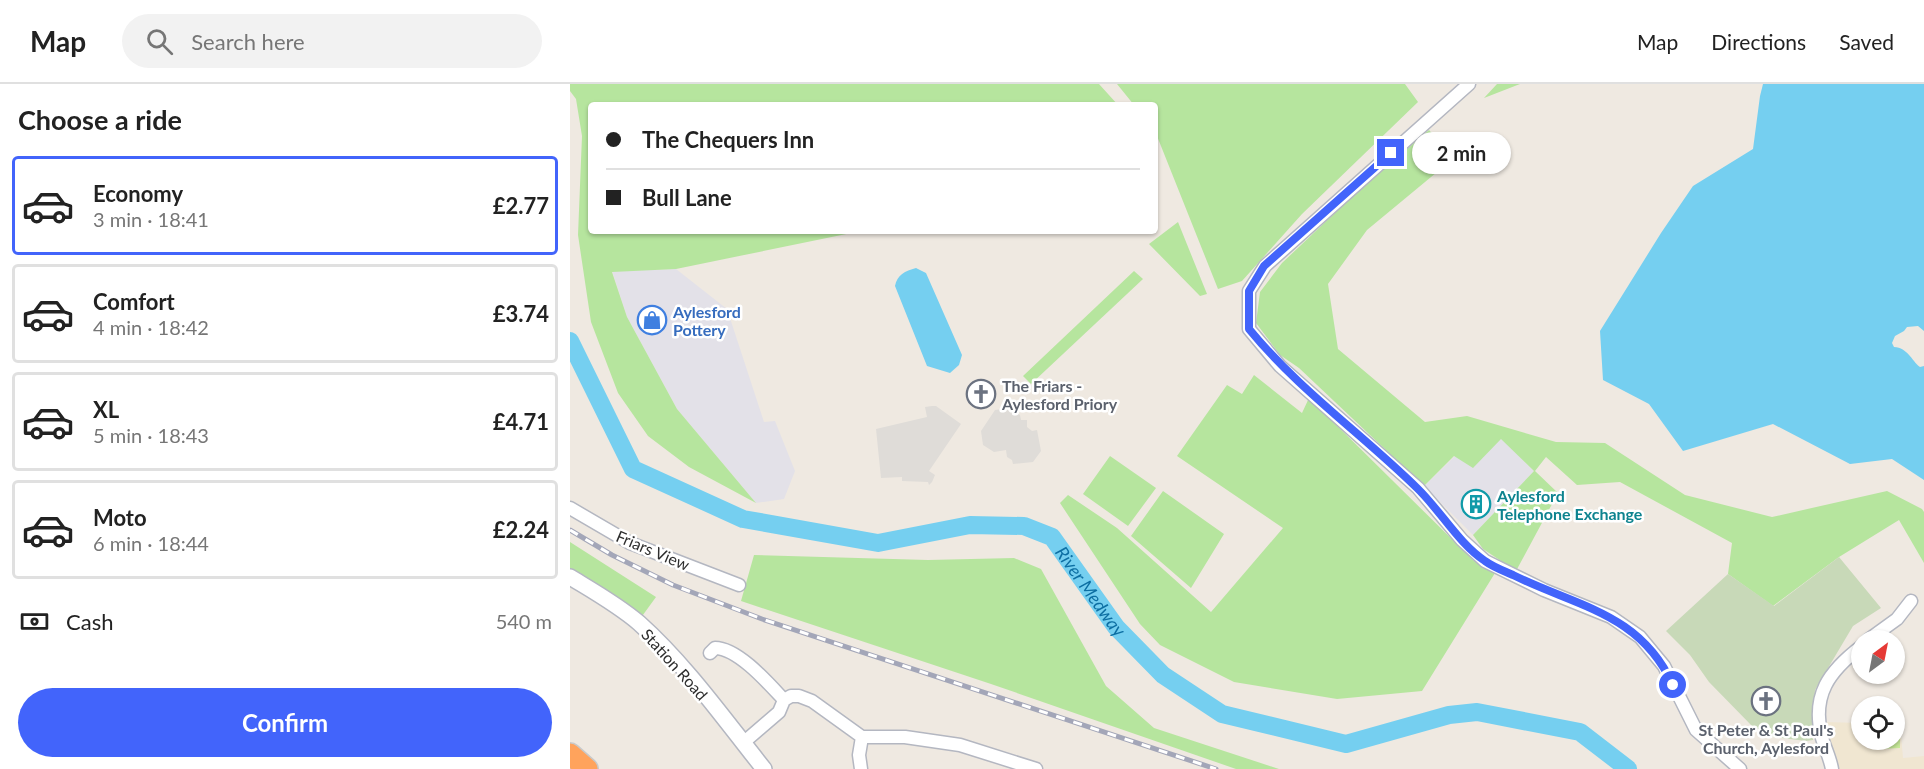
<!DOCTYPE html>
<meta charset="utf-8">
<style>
body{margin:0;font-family:Lato,sans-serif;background:#f2f2f2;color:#222;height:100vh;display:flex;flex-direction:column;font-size:22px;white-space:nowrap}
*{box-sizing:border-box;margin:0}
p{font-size:20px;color:#767676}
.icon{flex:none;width:33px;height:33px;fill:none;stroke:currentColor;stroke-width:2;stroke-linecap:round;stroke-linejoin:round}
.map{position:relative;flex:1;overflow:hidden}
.drawer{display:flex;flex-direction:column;background:#fff;width:570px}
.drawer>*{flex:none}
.banner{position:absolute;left:18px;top:18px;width:570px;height:132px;border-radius:6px;box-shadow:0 2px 4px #0004;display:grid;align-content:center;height:132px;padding:0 18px;background:#fff}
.needle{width:39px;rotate:32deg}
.fabs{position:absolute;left:1281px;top:546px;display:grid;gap:12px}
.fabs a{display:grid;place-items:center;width:54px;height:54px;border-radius:50%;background:#fff;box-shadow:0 2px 4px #0004;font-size:30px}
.end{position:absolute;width:27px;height:27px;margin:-14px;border:8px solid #4264fb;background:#fff;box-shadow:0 0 0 3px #fff}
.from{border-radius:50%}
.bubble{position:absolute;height:42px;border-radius:21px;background:#fff;box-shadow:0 2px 4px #0004;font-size:20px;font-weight:700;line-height:42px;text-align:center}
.banner b{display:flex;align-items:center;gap:21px;height:57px;font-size:22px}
.banner b+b{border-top:2px solid #e0e0e0}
.banner i{width:15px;height:15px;background:#222}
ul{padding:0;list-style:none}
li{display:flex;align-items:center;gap:18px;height:99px;margin:0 12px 9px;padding:0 6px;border:3px solid #e0e0e0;border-radius:6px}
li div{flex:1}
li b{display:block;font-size:22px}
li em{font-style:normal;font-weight:700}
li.current{border-color:#4264fb}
li>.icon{width:54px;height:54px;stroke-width:1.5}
h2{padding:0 18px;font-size:27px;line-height:72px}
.pay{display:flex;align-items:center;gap:15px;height:66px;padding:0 18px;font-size:22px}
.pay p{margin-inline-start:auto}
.primary-button{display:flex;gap:12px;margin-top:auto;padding:12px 18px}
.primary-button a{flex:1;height:69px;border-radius:36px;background:#4264fb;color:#fff;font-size:24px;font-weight:700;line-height:69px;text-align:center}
header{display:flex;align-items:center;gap:36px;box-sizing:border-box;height:84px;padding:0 30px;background:#fff;border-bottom:2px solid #e0e0e0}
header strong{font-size:28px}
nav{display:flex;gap:33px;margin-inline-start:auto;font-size:21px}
.search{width:420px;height:54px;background:#f2f2f2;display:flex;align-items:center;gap:15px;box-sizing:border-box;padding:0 21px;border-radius:33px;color:#767676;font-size:22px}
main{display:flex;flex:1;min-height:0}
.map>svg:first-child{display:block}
</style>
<header>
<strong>Map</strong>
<div class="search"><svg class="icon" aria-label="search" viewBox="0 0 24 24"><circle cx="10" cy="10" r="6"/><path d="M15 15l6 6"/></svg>Search here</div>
<nav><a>Map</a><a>Directions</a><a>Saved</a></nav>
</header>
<main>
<section class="drawer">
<h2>Choose a ride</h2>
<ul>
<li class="current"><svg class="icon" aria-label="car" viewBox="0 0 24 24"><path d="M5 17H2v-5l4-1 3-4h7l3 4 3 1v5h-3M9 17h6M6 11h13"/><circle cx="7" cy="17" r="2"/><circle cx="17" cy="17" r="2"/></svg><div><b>Economy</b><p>3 min · 18:41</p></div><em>£2.77</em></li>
<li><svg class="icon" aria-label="car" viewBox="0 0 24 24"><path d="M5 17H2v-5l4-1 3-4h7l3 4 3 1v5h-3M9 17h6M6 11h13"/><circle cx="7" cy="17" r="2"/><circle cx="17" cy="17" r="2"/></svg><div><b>Comfort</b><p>4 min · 18:42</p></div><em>£3.74</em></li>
<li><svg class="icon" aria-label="car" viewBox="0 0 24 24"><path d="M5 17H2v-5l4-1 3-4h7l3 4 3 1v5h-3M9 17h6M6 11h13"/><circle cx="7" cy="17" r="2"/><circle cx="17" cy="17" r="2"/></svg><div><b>XL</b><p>5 min · 18:43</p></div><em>£4.71</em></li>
<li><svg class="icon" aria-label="car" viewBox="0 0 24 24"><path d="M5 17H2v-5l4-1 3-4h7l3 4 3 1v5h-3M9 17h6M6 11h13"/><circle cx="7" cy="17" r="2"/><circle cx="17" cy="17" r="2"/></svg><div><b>Moto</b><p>6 min · 18:44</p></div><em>£2.24</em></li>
</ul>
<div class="pay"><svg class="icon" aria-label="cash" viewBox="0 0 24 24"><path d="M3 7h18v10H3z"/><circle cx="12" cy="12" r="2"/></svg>Cash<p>540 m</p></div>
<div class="primary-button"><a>Confirm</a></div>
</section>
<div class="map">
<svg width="1354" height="685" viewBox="0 0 1354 685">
<rect width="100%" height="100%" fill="#efe9e1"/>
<path fill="#e3e1e8" d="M 106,185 L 157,225 L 194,338 L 205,337 L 225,387 L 214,415 L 186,419 L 107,325 L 57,233 L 42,187 Z
M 932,355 L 964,387 L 903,451 L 854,402 L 885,372 Z"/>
<path fill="#f0e6d1" d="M 1254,638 L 1291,639 L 1292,656 L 1324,656 L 1325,640 L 1330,640 L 1333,674 L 1354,672 L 1354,685 L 1266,685 Z"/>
<path fill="#b6e59e" d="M 0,0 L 529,0 L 548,21 L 21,21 L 21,147 L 291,147 L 106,185 L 42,188 L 57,233 L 107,325 L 186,419 L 119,383 L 78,352 L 48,309 L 21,238 L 8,151 L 12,52 L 6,15 L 0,7 Z
M 547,0 L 835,0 L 848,18 L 732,130 L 672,197 L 648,205 L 585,47 L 585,21 L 564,21 Z
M 927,0 L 950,0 L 914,14 Z
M 859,46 L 884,74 L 797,146 L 758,200 L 768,265 L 855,338 L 897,332 L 986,358 L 1035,359 L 1115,411 L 1202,433 L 1317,407 L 1352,425 L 1354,428 L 1354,479 L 1329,436 L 1269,473 L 1203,522 L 1158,490 L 1162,459 L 1050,398 L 1007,401 L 976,373 L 965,387 L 988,409 L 946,487 L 913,465 L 903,451 L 964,387 L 931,355 L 903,384 L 884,372 L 854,402 L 729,284 L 710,271 L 686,239 L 690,208 L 712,179 L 786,109 Z
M 608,138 L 637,210 L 630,212 L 579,160 Z
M 564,187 L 573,195 L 461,300 L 453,292 Z
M 684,291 L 732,329 L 739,314 L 903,476 L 925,489 L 852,607 L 767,615 L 664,598 L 590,561 L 570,540 L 490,419 L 498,411 L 547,444 L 641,528 L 713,444 L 607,372 L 657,301 L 672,310 Z
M 540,372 L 586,404 L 558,442 L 513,410 Z
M 593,407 L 654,450 L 621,504 L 561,452 Z
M 0,458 L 86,513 L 70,535 L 0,484 Z
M 184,471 L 358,476 L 444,474 L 471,485 L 536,602 L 584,644 L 709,685 L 666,685 L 421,600 L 171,517 Z"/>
<path fill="#c8d9b8" d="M 1269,473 L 1311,524 L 1283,542 L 1245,606 L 1243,656 L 1236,657 L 1203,653 L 1182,642 L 1139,598 L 1120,571 L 1096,547 L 1158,490 L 1204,522 Z"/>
<path fill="#c9ec9a" d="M 1325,652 L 1330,652 L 1330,664 L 1308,665 L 1307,656 L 1324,656 Z"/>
<path fill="#dfdcd8" d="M 362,322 L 366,322 L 391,340 L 359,387 L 365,391 L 362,398 L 359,401 L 358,398 L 332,397 L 332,393 L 311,394 L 306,345 L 357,333 L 355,323 Z
M 440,324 L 450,331 L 451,336 L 457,336 L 457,343 L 462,347 L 467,346 L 471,367 L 463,378 L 443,380 L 442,376 L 437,373 L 436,366 L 424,368 L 413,361 L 411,347 L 425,326 Z"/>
<path fill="#75cff0" d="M 1193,0 L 1354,0 L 1354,247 L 1348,242 L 1337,243 L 1334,247 L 1325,252 L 1322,259 L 1324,263 C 1338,264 1341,276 1350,283 L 1354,282 L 1354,396 L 1322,375 L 1280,380 L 1203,340 L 1113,367 L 1079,320 L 1033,296 L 1030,247 L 1091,149 L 1123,102 L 1183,65 L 1190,12 Z
M 346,184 L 356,189 L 392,271 L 389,281 L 380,289 L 357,282 L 325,202 C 327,191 335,187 346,184 Z"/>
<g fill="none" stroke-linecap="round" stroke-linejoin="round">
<path stroke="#75cff0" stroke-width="18" id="s1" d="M 0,257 L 63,385 L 173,435 L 308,459 L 400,441 L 454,442 L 482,453 L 546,543 L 593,591 L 652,630 L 776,660 L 879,631 L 907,628 L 1010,648 L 1058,685"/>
<g stroke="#b4b7c1" stroke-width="15">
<path id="minor" d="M 899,0 L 695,182 L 679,207 L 679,245 L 710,282 L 848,404 L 892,456 L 915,477 L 974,506 L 1041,533 L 1070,553 L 1094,582 L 1126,646 L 1170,685
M 0,424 L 60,459 L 169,501
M 1298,556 L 1327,535 L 1341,517
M 140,569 L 145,564 C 168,564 199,600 214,616
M 173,659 L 209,628 L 214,616 L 221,612 L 229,612 L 242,617 L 292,653 L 335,653 L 390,661 L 466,685
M 291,685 L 289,671 L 292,653
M 1262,685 C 1260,674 1255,664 1252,654 C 1241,611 1259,587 1292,562"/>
</g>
<g stroke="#b4b7c1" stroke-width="18">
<path id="tertiary" d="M 0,493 C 23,507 48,521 69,539 C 116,581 154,635 194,685"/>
</g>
<g stroke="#c9c9c9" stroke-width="24">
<path id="motorway" d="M 0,670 L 17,685"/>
</g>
<use href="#minor" stroke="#fff" stroke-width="12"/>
<use href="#tertiary" stroke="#fff" stroke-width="15"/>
<use href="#motorway" stroke="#ffa35c" stroke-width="21"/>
<g stroke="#a3a6b8" stroke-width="5">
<path id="rail" d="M 0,446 L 42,471 L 103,501 L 192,535 L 646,685"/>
</g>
<use href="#rail" stroke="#fff" stroke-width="3" stroke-dasharray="9" stroke-linecap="butt"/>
</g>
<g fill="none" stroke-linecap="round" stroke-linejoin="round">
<path stroke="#4264fb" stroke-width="8" d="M 821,69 L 694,182 L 679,207 L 679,245 C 728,305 792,350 847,404 C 870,426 889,460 915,477 C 923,483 934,487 943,491 C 1008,523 1070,529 1103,601"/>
</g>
<defs>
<g id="shop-ring" transform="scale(1.5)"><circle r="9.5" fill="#fff" stroke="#3f7fe0" stroke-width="1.5"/><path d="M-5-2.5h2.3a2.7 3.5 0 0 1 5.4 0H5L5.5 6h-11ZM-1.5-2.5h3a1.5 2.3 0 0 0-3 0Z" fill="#3f7fe0"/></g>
<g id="church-ring" transform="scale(1.5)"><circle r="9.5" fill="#fff" stroke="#6b7280" stroke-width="1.5"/><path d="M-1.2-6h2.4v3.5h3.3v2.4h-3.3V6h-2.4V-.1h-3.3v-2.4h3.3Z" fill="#6b7280"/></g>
<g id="building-ring" transform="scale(1.5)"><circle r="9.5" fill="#fff" stroke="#0f9aa8" stroke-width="1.5"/><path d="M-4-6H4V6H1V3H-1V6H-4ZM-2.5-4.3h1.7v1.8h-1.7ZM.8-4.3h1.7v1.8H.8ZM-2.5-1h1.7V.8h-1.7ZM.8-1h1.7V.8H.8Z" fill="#0f9aa8"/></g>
</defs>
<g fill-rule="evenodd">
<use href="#shop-ring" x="82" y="236"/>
<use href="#church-ring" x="411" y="310"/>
<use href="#building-ring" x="906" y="420"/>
<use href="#church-ring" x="1196" y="617"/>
</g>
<g text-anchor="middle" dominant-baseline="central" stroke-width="5" stroke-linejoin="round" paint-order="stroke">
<g font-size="16" font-weight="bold" fill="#366cbe" stroke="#fff" text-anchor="start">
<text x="103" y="227">Aylesford<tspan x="103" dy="18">Pottery</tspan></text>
</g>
<g font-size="16" font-weight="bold" fill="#5b616d" stroke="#fff" text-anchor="start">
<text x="432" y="301">The Friars -<tspan x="432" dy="18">Aylesford Priory</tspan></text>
<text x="1196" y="645" text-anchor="middle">St Peter &amp; St Paul's<tspan x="1196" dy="18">Church, Aylesford</tspan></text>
</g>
<g font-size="16" font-weight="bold" fill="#0d838f" stroke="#fff" text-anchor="start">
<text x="927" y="411">Aylesford<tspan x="927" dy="18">Telephone Exchange</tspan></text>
</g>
<g font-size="16" fill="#2e2e2e" stroke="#fff">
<text transform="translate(83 466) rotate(23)">Friars View</text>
<text transform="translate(105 580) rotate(48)">Station Road</text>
</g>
<g font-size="18" font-style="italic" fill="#0d6fa3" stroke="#fff">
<text stroke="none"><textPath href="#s1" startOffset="645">River Medway</textPath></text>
</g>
</g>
</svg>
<div class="fabs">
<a><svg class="needle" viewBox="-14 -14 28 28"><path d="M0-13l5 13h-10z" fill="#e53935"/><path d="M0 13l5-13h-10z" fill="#767676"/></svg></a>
<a><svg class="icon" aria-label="locate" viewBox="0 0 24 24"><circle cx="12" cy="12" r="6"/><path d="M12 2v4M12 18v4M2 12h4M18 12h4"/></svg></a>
</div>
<i class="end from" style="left:1103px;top:601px"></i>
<i class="end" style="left:821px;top:69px"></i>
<div class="bubble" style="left:842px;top:48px;width:99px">2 min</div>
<div class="banner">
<b><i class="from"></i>The Chequers Inn</b>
<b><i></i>Bull Lane</b>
</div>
</div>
</main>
